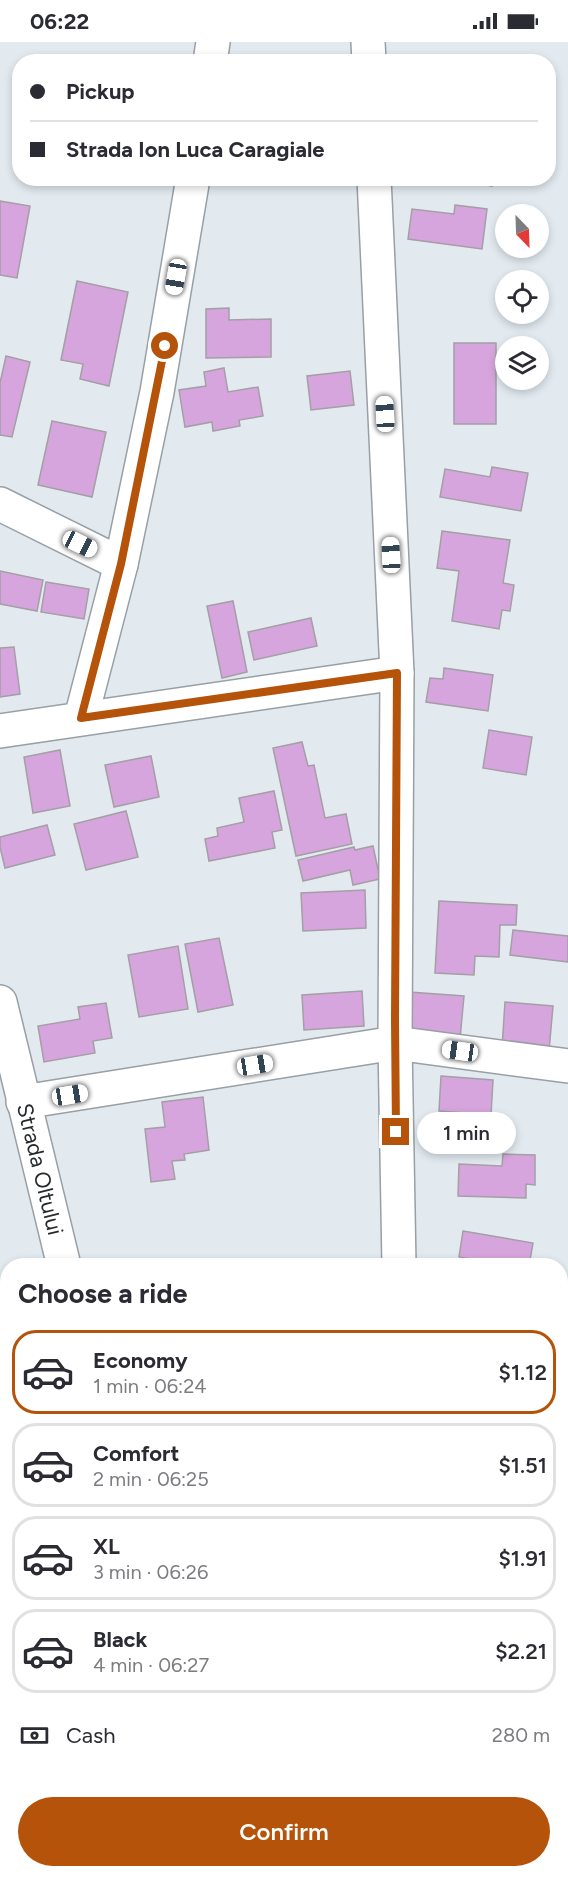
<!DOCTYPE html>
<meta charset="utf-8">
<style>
body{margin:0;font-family:Figtree,sans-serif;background:#f2f2f3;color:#2b2b33;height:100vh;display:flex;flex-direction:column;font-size:22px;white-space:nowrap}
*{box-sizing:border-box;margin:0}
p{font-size:20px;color:#7c7c81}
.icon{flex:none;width:33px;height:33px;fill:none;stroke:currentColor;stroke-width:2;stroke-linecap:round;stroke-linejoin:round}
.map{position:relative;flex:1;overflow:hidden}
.sheet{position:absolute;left:0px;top:1216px;width:568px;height:620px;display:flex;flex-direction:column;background:#fff;border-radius:24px 24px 0 0;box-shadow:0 3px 9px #0003}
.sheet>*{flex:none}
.hud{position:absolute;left:12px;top:12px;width:544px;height:132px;border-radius:24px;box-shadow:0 3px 9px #0003;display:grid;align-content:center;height:132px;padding:0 18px;background:#fff}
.needle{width:39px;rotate:157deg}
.buttons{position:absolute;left:495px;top:162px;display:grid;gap:12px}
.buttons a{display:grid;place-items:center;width:54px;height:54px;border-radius:50%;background:#fff;box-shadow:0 3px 9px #0003;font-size:30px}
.end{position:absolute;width:27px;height:27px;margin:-14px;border:8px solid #b45309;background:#fff;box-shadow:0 0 0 3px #fff}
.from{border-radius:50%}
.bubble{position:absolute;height:42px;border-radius:21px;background:#fff;box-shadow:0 3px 9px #0003;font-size:20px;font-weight:600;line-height:42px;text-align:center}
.car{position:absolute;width:18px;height:36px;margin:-18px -9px;border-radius:8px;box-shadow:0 0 4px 2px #0007;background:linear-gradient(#fff 24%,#345 0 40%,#fff 0 76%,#345 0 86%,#fff 0)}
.hud b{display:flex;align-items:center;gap:21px;height:57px;font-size:22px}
.hud b+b{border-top:2px solid #e1e1e2}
.hud i{width:15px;height:15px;background:#2b2b33}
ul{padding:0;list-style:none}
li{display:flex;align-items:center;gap:18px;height:84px;margin:0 12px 9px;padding:0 6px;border:3px solid #e1e1e2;border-radius:24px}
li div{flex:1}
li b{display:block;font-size:22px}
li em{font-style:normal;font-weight:600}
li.on{border-color:#b45309}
li>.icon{width:54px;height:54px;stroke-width:1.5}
h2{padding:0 18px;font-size:27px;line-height:72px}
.pay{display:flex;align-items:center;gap:15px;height:66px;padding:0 18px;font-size:22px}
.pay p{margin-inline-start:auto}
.action{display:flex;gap:12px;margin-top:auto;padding:12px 18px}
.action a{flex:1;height:69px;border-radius:36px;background:#b45309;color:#fff;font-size:24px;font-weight:600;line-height:69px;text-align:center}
.status{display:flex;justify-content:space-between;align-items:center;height:42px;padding:0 30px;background:#fff;direction:ltr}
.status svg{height:16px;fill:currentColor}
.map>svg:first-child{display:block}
</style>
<div class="status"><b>06:22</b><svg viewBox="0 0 49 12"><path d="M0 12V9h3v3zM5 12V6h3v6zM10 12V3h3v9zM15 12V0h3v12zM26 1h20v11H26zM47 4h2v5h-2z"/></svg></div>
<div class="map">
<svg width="568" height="1835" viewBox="0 0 568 1835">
<rect width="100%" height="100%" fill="#e2eaf0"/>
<path fill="#d7a5dd" stroke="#a49ea5" stroke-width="1.5" d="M 452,136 L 493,136 L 492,144 Z
M 0,159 L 30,164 L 17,236 L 0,233 Z
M 455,163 L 487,167 L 482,207 L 408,197 L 412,167 L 454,172 Z
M 77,239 L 128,250 L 109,344 L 80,337 L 83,322 L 61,318 Z
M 229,266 L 229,278 L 271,277 L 271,315 L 206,316 L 206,267 Z
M 454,301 L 496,301 L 496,382 L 454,382 Z
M 6,314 L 30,320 L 12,395 L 0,393 L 0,341 Z
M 224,326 L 228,350 L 258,345 L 263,374 L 239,378 L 240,384 L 213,389 L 212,380 L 185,385 L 179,348 L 206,344 L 204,330 Z
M 350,329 L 354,363 L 311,368 L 307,334 Z
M 52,379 L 106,390 L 92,455 L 38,443 Z
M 492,425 L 528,431 L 521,469 L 440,455 L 445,427 L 490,435 Z
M 442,489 L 510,498 L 503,541 L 514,543 L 510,569 L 502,568 L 499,587 L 452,579 L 459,529 L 437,526 Z
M 0,529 L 43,538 L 37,569 L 0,562 Z
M 46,540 L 89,547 L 84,577 L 41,570 Z
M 233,559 L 247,630 L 222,636 L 207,564 Z
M 311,576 L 317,604 L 254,618 L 248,590 Z
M 14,605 L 20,652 L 0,655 L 0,606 Z
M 444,626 L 493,633 L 488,669 L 426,660 L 430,636 L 443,637 Z
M 489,688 L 532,695 L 526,733 L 483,726 Z
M 302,700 L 308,724 L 314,723 L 325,776 L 346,772 L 352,802 L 296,814 L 273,706 Z
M 60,708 L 70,764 L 33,771 L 24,715 Z
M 151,714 L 159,755 L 114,765 L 105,723 Z
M 274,749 L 282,788 L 272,790 L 275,806 L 209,819 L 205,797 L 218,794 L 217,786 L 244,780 L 239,756 Z
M 126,769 L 138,815 L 86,828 L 74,782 Z
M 47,783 L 55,813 L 5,826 L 0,805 L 0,795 Z
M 373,804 L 380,837 L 353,843 L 350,828 L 303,839 L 298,818 L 354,805 L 355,808 Z
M 365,848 L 366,886 L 303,889 L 301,851 Z
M 439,859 L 517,863 L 516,883 L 500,883 L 499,915 L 475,914 L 474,933 L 435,931 Z
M 513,888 L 568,894 L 568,920 L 510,913 Z
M 219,896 L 233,963 L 198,970 L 185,902 Z
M 178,904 L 188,967 L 139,975 L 128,913 Z
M 362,949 L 364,984 L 304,988 L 302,953 Z
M 409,950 L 464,954 L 460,997 L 406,992 Z
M 505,960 L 553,964 L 549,1009 L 502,1006 Z
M 106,961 L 112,996 L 93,999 L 95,1011 L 44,1020 L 38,984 L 80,977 L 78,965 Z
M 441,1034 L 493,1038 L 491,1073 L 439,1069 Z
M 203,1055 L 209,1108 L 184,1112 L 185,1118 L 172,1119 L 175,1137 L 151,1140 L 145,1087 L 165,1085 L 162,1060 Z
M 503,1112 L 535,1113 L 535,1143 L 526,1142 L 526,1156 L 458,1154 L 459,1122 L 502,1124 Z
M 463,1189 L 533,1201 L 529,1224 L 512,1224 L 459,1215 Z
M 561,1560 L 564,1560 L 564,1596 L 561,1596 Z
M 8,1642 L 8,1697 L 0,1700 L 0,1645 Z
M 561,1691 L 568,1692 L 568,1730 L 561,1729 Z
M 0,1748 L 4,1754 L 8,1752 L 8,1795 L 0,1799 Z
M 311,1828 L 355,1828 L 350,1835 L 307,1835 Z"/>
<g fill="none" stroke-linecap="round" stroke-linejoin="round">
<g stroke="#989fa5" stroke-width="36">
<g id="minor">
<path d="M 368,0 L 369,20"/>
<path d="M 210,20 L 213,0"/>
<path d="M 374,136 L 397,631 L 395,1001 L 399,1224"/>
<path d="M 0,462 L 121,522"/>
<path d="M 81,676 L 121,522 L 157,350 L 193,136"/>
<path d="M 0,689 L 397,631"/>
<path id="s1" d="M 0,960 L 64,1224"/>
<path d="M 23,1060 L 395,1001 L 568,1024"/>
<path d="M 561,1373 L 568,1374"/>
<path d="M 0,1435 L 8,1433"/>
<path d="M 96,1835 L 96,1828"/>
<path d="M 188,1835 L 195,1828"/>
<path d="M 377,1835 L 378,1828"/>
</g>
</g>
<use href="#minor" stroke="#fff" stroke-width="33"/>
</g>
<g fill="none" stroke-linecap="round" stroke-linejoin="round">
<path stroke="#b45309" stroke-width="8" d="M 165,304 L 121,522 L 81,676 L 397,631 L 395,978 L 396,1090"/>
</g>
<g text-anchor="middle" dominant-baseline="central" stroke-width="6" stroke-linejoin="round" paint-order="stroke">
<g font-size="22" fill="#272a2c" stroke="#fff">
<text stroke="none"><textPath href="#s1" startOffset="172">Strada Oltului</textPath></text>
</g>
</g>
</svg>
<div class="buttons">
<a><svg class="needle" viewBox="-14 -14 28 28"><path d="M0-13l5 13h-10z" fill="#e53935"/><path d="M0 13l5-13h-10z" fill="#7c7c81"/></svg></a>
<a><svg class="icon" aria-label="locate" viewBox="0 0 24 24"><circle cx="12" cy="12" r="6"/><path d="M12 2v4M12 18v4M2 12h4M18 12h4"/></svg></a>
<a><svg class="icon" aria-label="layers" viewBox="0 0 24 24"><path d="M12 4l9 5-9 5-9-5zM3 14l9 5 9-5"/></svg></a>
</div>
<i class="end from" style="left:165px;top:304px"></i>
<i class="end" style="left:396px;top:1090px"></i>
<div class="bubble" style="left:417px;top:1070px;width:99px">1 min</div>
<i class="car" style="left:176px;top:235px;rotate:190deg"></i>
<i class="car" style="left:385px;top:372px;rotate:357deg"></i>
<i class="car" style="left:80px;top:502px;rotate:116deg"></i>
<i class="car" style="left:391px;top:513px;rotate:357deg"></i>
<i class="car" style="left:460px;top:1009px;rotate:278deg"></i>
<i class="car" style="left:255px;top:1023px;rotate:81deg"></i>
<i class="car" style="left:70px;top:1053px;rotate:81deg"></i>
<div class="hud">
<b><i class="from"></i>Pickup</b>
<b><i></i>Strada Ion Luca Caragiale</b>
</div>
<section class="sheet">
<h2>Choose a ride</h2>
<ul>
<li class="on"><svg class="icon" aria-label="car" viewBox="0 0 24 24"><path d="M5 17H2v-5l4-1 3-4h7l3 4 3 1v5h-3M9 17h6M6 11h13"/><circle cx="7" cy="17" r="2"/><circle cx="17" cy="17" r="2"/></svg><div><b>Economy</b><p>1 min · 06:24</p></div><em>$1.12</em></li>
<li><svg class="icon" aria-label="car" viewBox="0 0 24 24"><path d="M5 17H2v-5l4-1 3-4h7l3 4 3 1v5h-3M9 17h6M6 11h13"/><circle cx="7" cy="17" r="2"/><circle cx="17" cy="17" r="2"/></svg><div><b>Comfort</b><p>2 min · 06:25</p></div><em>$1.51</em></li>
<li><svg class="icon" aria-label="car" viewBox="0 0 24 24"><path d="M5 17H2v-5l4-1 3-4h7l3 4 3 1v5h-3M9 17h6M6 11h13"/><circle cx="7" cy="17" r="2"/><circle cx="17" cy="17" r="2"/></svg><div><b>XL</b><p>3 min · 06:26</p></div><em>$1.91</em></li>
<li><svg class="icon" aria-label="car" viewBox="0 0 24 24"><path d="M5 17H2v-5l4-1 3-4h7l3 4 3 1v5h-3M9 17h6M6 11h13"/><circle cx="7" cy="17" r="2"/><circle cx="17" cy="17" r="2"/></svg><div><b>Black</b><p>4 min · 06:27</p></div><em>$2.21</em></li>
</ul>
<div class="pay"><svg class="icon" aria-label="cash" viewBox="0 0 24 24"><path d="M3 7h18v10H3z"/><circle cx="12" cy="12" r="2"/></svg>Cash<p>280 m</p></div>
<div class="action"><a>Confirm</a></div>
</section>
</div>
